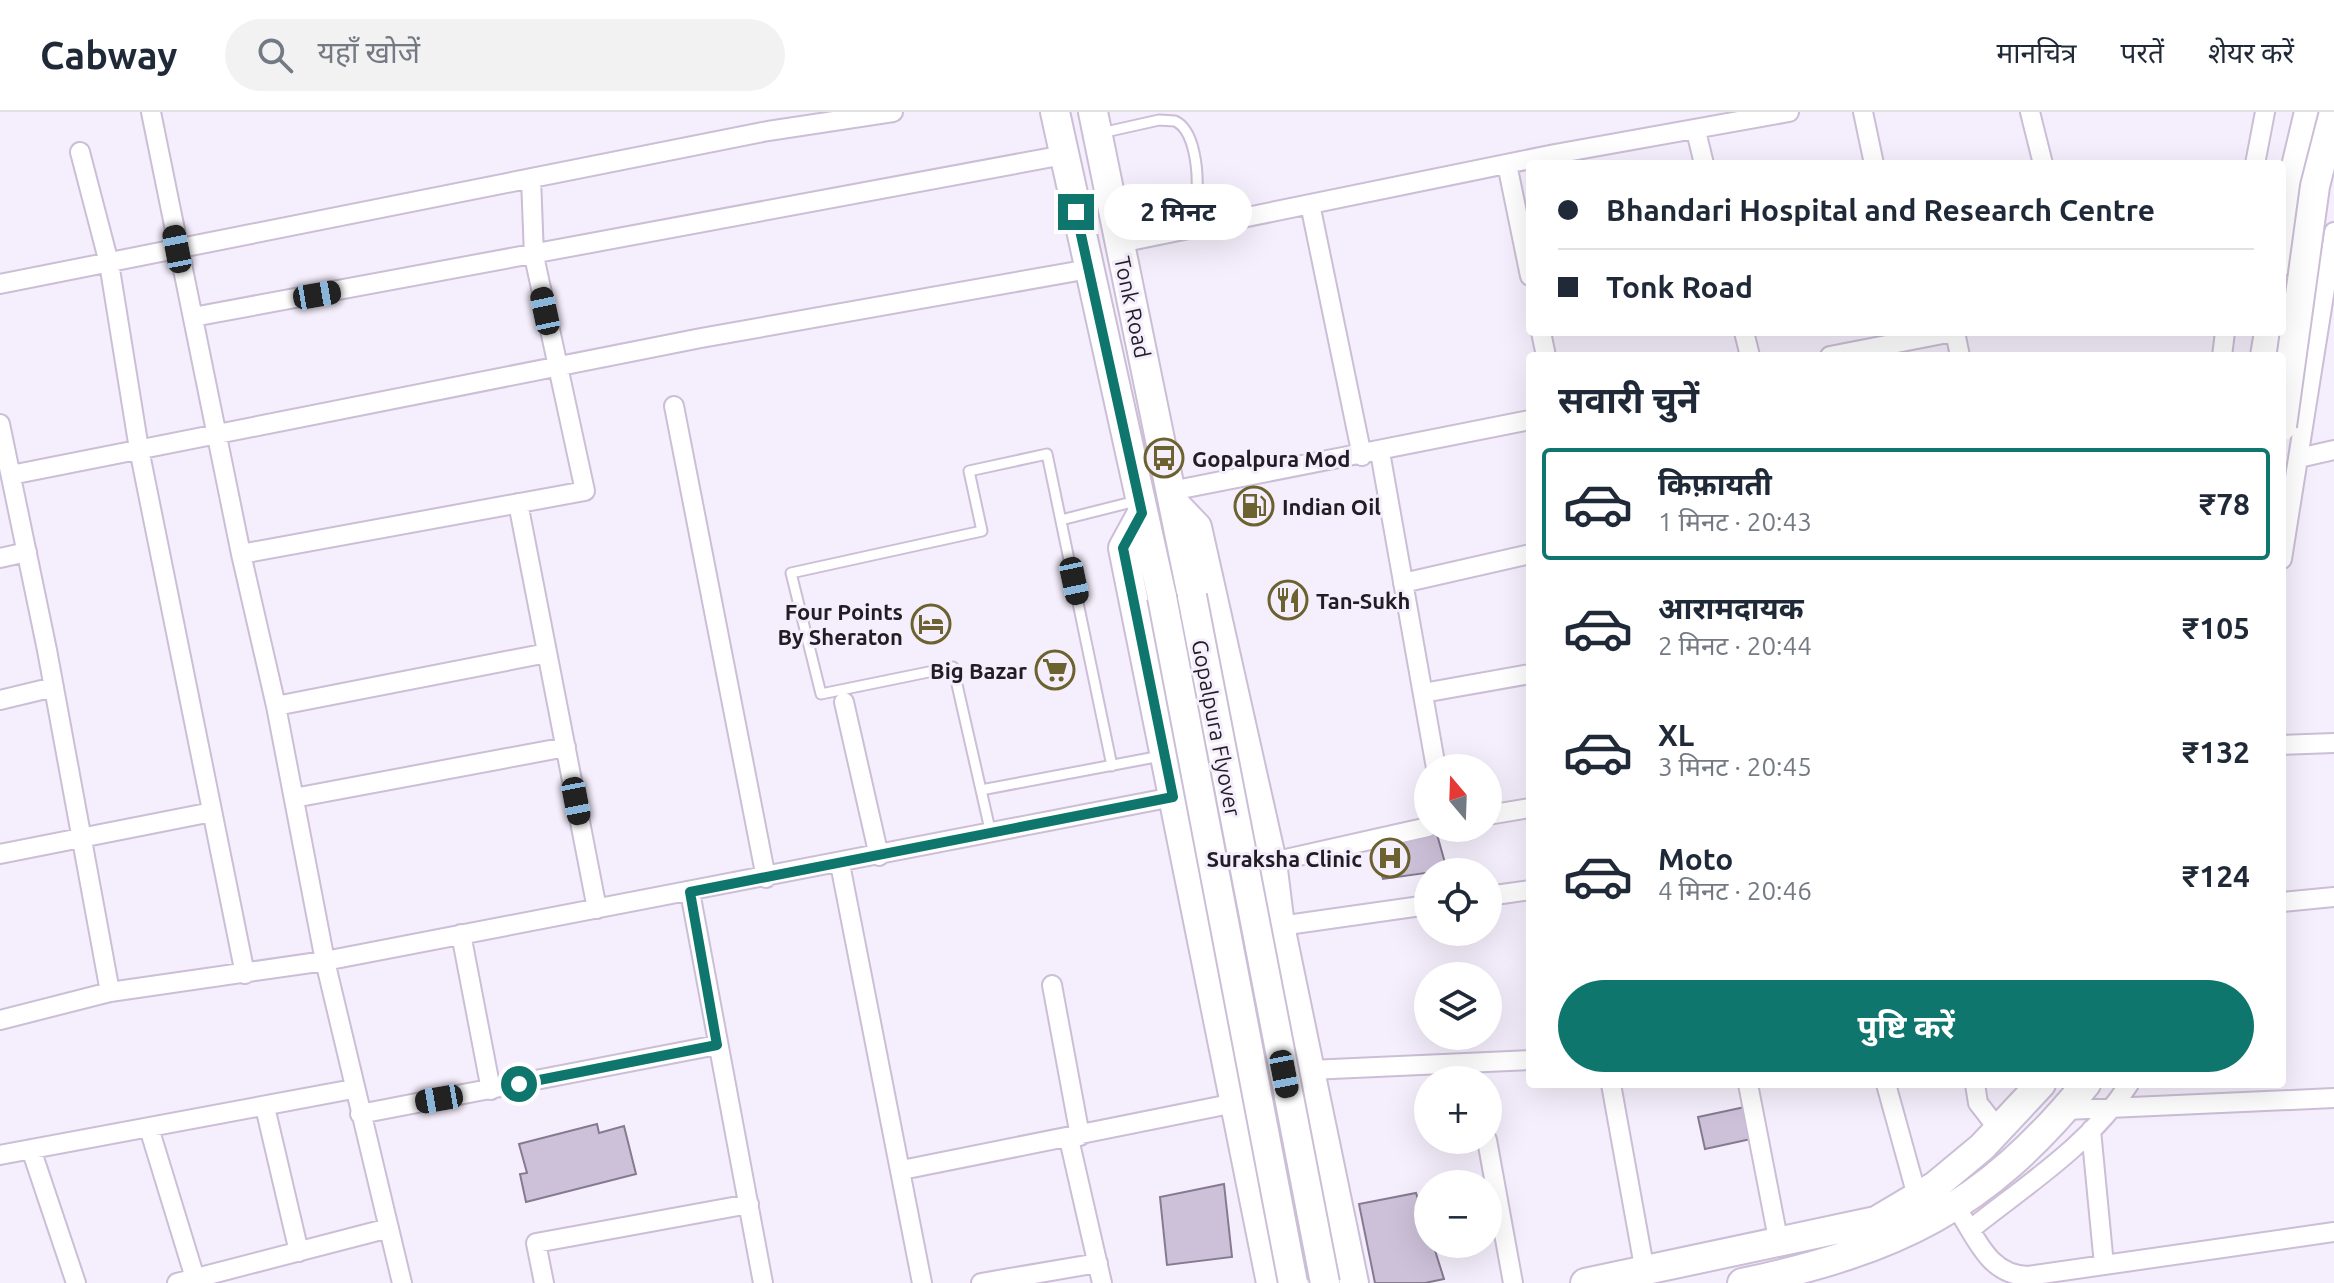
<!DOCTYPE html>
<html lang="hi">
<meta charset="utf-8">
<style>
body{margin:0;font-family:Ubuntu,"Noto Sans Devanagari",sans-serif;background:#f2f2f3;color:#1f2937;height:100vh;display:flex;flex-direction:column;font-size:30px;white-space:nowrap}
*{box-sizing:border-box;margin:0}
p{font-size:26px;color:#747a83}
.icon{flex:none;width:44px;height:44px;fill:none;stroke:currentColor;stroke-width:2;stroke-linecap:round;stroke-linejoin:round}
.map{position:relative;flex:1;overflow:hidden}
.sheet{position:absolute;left:1526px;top:240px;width:760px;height:736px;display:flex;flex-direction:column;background:#fff;border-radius:8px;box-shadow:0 8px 32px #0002}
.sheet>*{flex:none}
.guide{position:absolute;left:1526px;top:48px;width:760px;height:176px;border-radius:8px;box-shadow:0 8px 32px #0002;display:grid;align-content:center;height:176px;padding:0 32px;background:#fff}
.needle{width:52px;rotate:341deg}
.controls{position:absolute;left:1414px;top:642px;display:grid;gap:16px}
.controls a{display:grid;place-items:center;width:88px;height:88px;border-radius:50%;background:#fff;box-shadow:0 8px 32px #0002;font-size:40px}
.end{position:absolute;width:36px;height:36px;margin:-18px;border:10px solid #0f766e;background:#fff;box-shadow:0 0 0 4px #fff}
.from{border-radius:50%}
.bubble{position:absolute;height:56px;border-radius:28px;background:#fff;box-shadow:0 8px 32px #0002;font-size:26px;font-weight:700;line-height:56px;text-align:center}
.car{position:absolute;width:24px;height:48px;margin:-24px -12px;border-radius:10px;box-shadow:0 0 6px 2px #0007;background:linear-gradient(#222 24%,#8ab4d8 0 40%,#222 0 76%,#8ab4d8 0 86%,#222 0)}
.guide b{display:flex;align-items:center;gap:28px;height:76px;font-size:30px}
.guide b+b{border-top:2px solid #e0e1e3}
.guide i{width:20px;height:20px;background:#1f2937}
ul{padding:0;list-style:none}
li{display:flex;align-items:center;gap:24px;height:112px;margin:0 16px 12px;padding:0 16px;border:4px solid transparent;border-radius:8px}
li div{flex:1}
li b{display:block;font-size:30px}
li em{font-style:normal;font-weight:700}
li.active{border-color:#0f766e}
li>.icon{width:72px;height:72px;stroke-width:1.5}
h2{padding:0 32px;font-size:36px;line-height:96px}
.primary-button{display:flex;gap:16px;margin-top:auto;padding:16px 32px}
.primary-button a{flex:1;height:92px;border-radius:48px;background:#0f766e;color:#fff;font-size:32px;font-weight:700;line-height:92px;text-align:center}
header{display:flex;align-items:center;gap:48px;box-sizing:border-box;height:112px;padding:0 40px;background:#fff;border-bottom:2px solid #e0e1e3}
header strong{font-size:38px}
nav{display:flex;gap:44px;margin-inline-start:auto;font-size:28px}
.search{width:560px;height:72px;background:#f2f2f3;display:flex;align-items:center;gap:20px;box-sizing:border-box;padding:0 28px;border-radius:44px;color:#747a83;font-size:30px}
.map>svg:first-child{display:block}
</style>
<header>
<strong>Cabway</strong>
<div class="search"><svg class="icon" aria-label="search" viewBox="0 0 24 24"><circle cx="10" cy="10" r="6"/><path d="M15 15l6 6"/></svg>यहाँ खोजें</div>
<nav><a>मानचित्र</a><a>परतें</a><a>शेयर करें</a></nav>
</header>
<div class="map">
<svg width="2334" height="1171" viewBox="0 0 2334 1171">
<rect width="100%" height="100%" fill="#f5eefc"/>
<path fill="#cdc1d9" stroke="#857a90" stroke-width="2" d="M 1436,719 L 1447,758 L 1383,767 L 1373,734 Z
M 1745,995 L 1751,1027 L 1705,1037 L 1698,1005 Z
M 597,1012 L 599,1021 L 624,1014 L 636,1062 L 526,1090 L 520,1062 L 527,1061 L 519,1032 Z
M 1224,1072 L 1232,1145 L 1167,1153 L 1160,1085 Z
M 1416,1081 L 1428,1117 L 1428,1132 L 1433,1132 L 1444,1167 L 1425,1171 L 1375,1171 L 1359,1092 Z"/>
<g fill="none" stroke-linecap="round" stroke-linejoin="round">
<g stroke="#cbbed6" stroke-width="13">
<path id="service" d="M 1101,21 L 1159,8 L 1175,9 C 1195,18 1198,59 1197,79 L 1194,83 L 1117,101
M 1061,408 L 1136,389
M 1112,654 L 1047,342 L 969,359 L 982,419 L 791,461 L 821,582 L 953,555 L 981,678 L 1161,644
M 981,678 L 991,722"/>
</g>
<g stroke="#cbbed6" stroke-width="22">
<path id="minor" d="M 151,0 L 241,442 L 276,594 L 325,849 L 402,1171
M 1863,0 L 1874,52
M 2030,0 L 2043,52
M 1696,19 L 1704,52
M 80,40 L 109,151 L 139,337 L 245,862
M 1507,52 L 1530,164
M 2255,52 L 2265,0
M 1310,92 L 1362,344
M 1120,131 L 1555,42 L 1789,0
M 2282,154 L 2312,147
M 0,172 L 768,19 L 893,0
M 193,205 L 1064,43
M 1541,220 L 1546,244
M 1744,220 L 1750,244
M 1955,220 L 1960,244
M 1830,244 L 1953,220
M 2222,244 L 2225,220
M 674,294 L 766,766
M 0,312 L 47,538 L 110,880
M 1380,340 L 1436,656
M 2299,346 L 2334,338
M 11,363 L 701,226 L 1089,157
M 1171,379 L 1530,308
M 518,391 L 597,797
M 241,442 L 585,379 L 534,144 L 531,66
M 0,446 L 27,440
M 2282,447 L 2334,120
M 1403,471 L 1530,442
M 1423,581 L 1530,562
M 0,588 L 54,575
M 844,590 L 879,744
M 276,594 L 547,541
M 2282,633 L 2334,631
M 294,686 L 566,635
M 1488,703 L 1530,696
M 0,742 L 212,700
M 1272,750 L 1428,715
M 840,752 L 922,1171
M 690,780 L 763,1171
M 1488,784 L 1530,778
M 2282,790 L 2334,785
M 1280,814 L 1428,793
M 461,822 L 491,978
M 1052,873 L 1080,1024
M 0,908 L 110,880 L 325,849 L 1173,685
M 1310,958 L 1530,948
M 1611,972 L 1645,1160
M 1748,972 L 1779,1132
M 1886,972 L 1917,1084
M 1975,972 L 1978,991 L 1999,1018
M 265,995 L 299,1140
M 2065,998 L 2334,986
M 360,1002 L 717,933
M 149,1016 L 195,1166
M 2091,1018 L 2104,1153
M 1069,1027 L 1102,1171
M 1487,1028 L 1513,1171
M 31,1037 L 76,1171
M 0,1043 L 353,977
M 902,1058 L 1235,991
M 1956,1095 C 1977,1126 1988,1163 2028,1164 L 2334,1120
M 1971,1117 C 2026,1073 2091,1032 2129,972
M 177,1171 L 389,1116
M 544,1171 L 536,1131 L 749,1092
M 981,1171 L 1098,1151"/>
</g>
<g stroke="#cbbed6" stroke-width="32">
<path id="primary" d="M 1055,0 L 1162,485
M 1093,0 L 1192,484
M 2282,136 L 2294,63 L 2309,0
M 2265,244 L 2269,220
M 1173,390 L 1197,415 L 1272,750 L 1280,814 L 1354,1171
M 1142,401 L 1123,436 L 1271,1171
M 1585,1171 L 1876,1109 L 1935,1074 L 1982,1035 L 2041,972
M 1742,1171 C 1897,1138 1984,1097 2086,972"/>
</g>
<use href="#service" stroke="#fff" stroke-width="9"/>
<use href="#minor" stroke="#fff" stroke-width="18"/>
<use href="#primary" stroke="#fff" stroke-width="28"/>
<g stroke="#cbbed6" stroke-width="32" stroke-linecap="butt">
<path id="primary-bridge" d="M 2282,314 L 2315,74 L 2334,0
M 1192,484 L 1325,1171
M 1162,485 L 1293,1171"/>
</g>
<use href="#primary-bridge" stroke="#fff" stroke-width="28"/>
</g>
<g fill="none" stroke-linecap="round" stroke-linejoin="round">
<path stroke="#0f766e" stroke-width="10" d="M 519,972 L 717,933 L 690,780 L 1173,685 L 1123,436 L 1142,401 L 1076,100"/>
</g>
<defs>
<g id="bus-ring" transform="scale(2)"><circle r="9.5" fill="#f5eefc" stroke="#6c622f" stroke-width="1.5"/><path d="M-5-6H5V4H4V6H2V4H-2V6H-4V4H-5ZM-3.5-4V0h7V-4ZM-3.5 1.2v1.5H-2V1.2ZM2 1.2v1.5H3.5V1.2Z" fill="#6c622f"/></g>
<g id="fuel-ring" transform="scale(2)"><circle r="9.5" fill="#f5eefc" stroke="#6c622f" stroke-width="1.5"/><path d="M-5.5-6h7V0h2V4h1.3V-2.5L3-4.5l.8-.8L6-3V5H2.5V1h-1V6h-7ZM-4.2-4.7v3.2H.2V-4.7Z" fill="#6c622f"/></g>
<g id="restaurant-ring" transform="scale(2)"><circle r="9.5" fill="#f5eefc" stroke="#6c622f" stroke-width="1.5"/><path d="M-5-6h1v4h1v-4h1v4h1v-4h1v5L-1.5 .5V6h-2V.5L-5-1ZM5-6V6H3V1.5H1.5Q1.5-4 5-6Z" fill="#6c622f"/></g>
<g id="hotel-ring" transform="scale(2)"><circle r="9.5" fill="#f5eefc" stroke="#6c622f" stroke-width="1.5"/><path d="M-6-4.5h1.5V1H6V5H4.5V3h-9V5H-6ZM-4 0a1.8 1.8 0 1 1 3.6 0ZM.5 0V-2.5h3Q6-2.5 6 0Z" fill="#6c622f"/></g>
<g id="supermarket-ring" transform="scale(2)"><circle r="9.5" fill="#f5eefc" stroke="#6c622f" stroke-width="1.5"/><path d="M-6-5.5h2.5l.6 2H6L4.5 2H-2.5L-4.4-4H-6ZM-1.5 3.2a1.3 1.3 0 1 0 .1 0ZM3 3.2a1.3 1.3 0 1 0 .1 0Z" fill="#6c622f"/></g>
<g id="hospital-ring" transform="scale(2)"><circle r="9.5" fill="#f5eefc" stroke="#6c622f" stroke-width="1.5"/><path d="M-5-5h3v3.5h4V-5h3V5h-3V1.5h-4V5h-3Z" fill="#6c622f"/></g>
</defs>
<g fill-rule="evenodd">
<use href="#bus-ring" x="1164" y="346"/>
<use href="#fuel-ring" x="1254" y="394"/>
<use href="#restaurant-ring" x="1288" y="488"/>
<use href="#hotel-ring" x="931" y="512"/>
<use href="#supermarket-ring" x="1055" y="558"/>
<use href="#hospital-ring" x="1390" y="746"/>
</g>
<g text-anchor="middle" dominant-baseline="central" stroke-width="6" stroke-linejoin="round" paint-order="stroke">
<g font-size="22" fill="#211d25" stroke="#f5eefc">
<text transform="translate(1133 195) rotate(78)">Tonk Road</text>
<text transform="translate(1217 616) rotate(79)">Gopalpura Flyover</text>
</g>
<g font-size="22" font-weight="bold" fill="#211d25" stroke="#f5eefc" text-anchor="start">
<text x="1192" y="346">Gopalpura Mod</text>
<text x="1282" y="394">Indian Oil</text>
<text x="1316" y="488">Tan-Sukh</text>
<text x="903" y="499" text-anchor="end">Four Points<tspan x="903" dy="25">By Sheraton</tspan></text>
<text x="1027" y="558" text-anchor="end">Big Bazar</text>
<text x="1362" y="746" text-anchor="end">Suraksha Clinic</text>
</g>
</g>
</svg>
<div class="controls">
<a><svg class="needle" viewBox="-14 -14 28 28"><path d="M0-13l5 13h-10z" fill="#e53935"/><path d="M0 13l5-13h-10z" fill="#747a83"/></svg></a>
<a><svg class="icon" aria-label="locate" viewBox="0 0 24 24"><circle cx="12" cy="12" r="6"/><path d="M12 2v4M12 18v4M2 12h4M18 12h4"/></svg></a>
<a><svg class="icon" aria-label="layers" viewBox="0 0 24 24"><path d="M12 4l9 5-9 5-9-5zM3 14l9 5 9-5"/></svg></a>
<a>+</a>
<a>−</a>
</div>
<i class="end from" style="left:519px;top:972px"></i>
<i class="end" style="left:1076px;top:100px"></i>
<div class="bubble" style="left:1104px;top:72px;width:148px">2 मिनट</div>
<i class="car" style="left:177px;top:137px;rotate:349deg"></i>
<i class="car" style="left:317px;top:183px;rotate:80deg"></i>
<i class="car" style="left:545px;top:199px;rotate:348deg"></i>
<i class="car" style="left:1074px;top:469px;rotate:168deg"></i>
<i class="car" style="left:576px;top:689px;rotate:169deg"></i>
<i class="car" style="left:1284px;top:962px;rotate:169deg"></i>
<i class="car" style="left:439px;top:987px;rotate:260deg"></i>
<div class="guide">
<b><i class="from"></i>Bhandari Hospital and Research Centre</b>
<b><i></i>Tonk Road</b>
</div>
<section class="sheet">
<h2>सवारी चुनें</h2>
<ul>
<li class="active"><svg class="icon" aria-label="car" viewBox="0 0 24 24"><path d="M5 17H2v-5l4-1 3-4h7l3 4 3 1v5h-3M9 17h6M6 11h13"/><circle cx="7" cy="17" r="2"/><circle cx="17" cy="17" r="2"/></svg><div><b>किफ़ायती</b><p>1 मिनट · 20:43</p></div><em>₹78</em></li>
<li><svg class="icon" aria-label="car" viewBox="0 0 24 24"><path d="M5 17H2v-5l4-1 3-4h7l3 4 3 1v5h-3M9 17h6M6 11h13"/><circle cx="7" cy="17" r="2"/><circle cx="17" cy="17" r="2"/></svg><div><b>आरामदायक</b><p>2 मिनट · 20:44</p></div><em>₹105</em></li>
<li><svg class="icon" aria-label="car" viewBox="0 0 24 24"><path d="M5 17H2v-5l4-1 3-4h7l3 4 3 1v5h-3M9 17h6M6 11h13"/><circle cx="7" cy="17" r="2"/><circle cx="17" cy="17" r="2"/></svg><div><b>XL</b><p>3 मिनट · 20:45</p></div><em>₹132</em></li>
<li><svg class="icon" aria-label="car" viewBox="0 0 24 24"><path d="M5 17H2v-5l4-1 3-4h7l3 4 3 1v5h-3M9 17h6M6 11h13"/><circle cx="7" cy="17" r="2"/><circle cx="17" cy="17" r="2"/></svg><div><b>Moto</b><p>4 मिनट · 20:46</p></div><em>₹124</em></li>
</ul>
<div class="primary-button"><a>पुष्टि करें</a></div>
</section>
</div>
